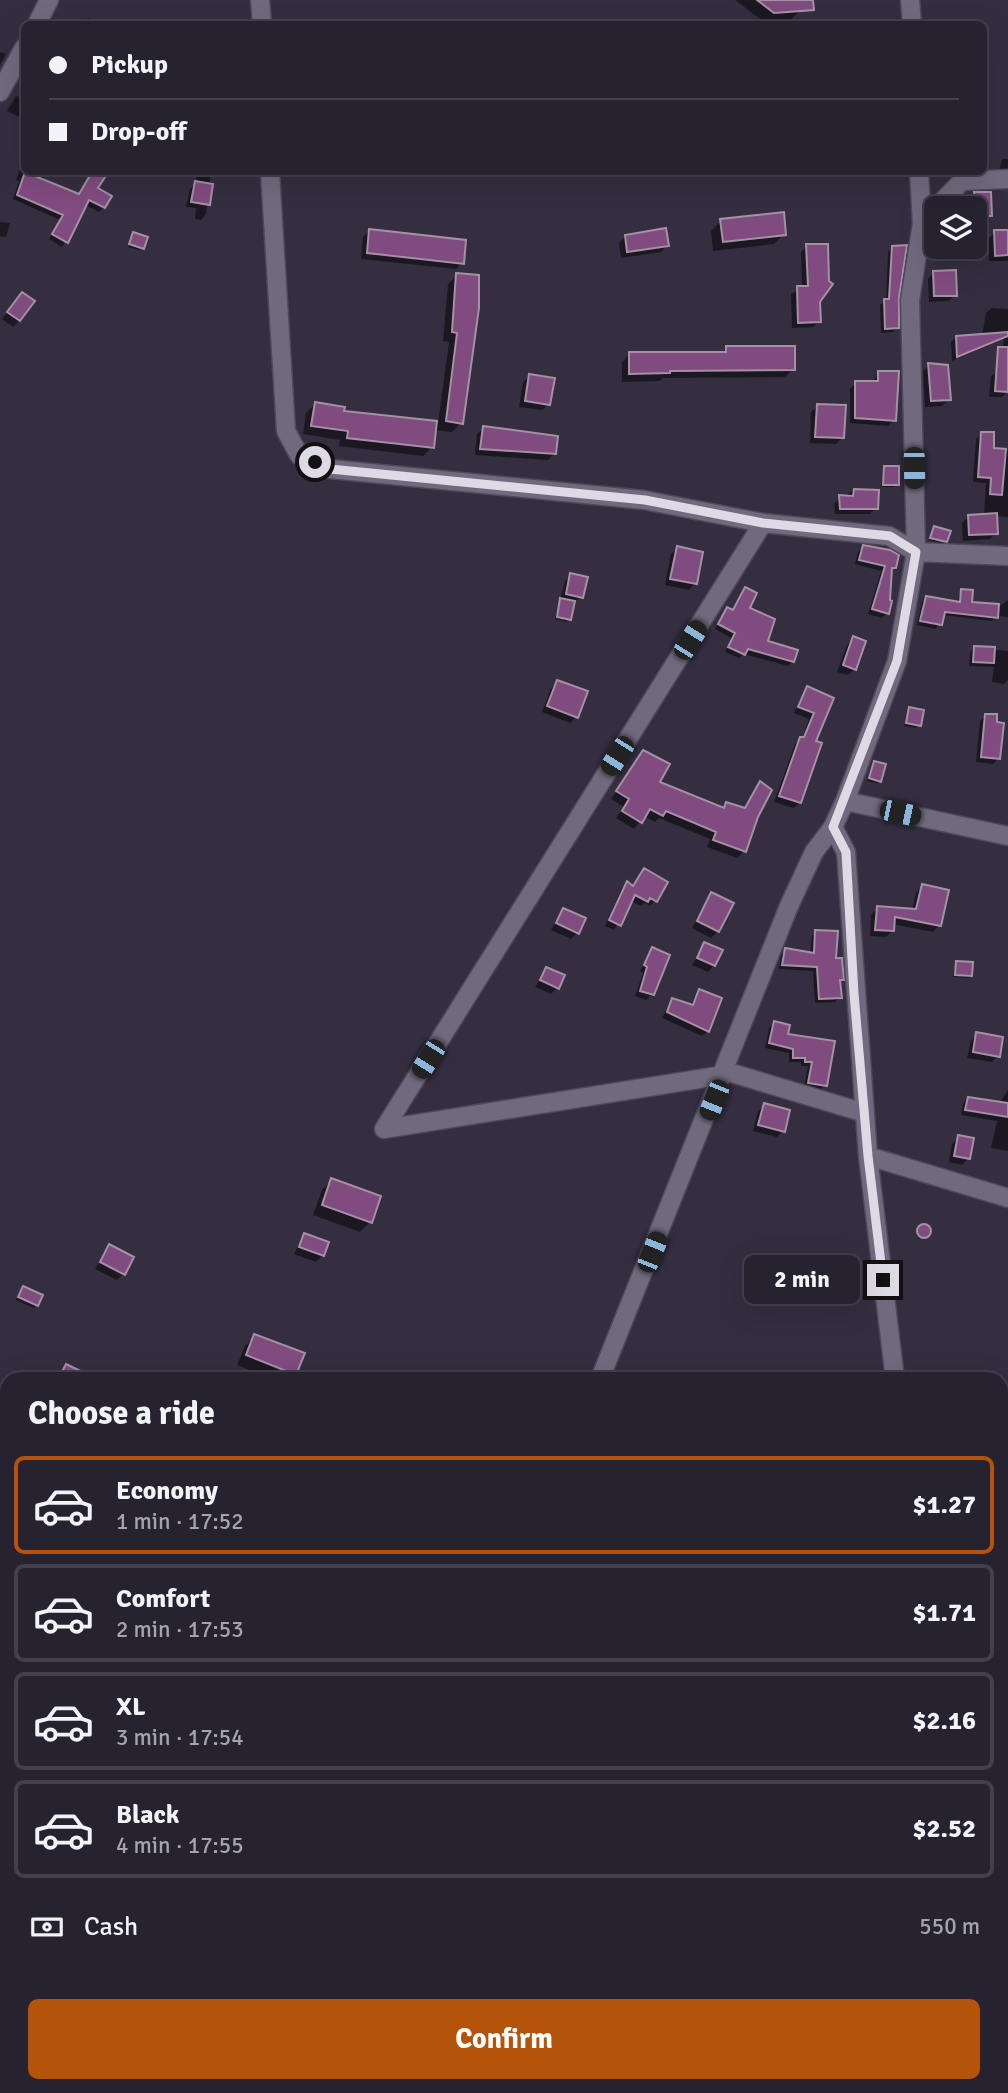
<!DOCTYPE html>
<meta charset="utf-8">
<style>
body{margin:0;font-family:Signika,sans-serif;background:#2f2a38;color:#f1f3f6;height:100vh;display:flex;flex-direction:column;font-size:26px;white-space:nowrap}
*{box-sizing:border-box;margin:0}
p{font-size:23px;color:#a4a4ab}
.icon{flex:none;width:38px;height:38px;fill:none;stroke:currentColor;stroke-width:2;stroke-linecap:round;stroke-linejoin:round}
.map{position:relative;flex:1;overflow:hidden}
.sheet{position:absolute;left:0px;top:1372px;width:1008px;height:721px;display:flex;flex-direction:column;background:#272230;border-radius:21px 21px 0 0;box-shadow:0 7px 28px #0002,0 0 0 2px #433f4c}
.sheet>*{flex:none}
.guide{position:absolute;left:21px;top:21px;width:966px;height:154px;border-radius:10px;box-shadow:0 7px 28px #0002,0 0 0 2px #433f4c;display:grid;align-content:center;height:154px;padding:0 28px;background:#272230}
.tools{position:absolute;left:924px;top:196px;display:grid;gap:14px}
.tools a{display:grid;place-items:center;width:63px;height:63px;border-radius:10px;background:#272230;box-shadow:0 7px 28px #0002,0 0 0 2px #433f4c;font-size:35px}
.end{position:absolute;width:32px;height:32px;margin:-16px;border:9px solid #ddd9e5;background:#111;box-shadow:0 0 0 4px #111}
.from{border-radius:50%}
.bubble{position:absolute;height:49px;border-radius:10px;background:#272230;box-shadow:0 7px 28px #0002,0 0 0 2px #433f4c;font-size:23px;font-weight:700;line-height:49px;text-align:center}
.car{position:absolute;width:21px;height:42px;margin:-21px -10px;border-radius:9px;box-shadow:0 0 5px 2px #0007;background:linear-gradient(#222 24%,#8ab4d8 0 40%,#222 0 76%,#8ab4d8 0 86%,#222 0)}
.guide b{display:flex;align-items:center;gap:24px;height:66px;font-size:26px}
.guide b+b{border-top:2px solid #433f4c}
.guide i{width:18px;height:18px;background:#f1f3f6}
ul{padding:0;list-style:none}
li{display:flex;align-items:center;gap:21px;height:98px;margin:0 14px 10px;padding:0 14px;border:4px solid #433f4c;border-radius:10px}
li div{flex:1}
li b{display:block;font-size:26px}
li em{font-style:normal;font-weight:700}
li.current{border-color:#b45309}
li>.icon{width:63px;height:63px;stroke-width:1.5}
h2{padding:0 28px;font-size:32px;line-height:84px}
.pay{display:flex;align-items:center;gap:18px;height:77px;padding:0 28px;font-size:26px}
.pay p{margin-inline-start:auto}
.cta{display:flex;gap:14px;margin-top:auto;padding:14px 28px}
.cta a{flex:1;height:80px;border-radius:10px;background:#b45309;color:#fff;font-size:28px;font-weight:700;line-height:80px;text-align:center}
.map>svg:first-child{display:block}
</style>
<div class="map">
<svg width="1008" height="2093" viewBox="0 0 1008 2093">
<rect width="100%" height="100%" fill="#342e40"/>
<path fill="#0007" d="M 735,0 L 812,0 L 790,20 L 764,22 Z
M 88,18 L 99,24 L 81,24 Z
M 0,52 L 6,54 L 0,65 Z
M 16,96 L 24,98 L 24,119 L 7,111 Z
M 24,159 L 24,172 L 47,172 L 43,179 L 78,195 L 93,172 L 102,177 L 95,189 L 104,207 L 99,212 L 85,205 L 62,247 L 49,239 L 60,220 L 13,199 L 19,181 L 16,180 Z
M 1002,159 L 1008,159 L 1008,171 L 999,170 Z
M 197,172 L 211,172 L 206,214 L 201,220 L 195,219 L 196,208 L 186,207 L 190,189 L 196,183 Z
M 975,194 L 990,215 L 984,221 L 975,221 L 975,208 L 969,208 L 969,200 Z
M 721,221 L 784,234 L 774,244 L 713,251 L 711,231 Z
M 0,222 L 10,223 L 6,237 L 0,236 Z
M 369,231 L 462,263 L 456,269 L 361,259 L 363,237 Z
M 995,232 L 1008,232 L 1008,261 L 989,261 L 989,238 Z
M 134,234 L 142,248 L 139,250 L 128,247 Z
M 626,236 L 667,245 L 661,252 L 621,258 L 619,243 Z
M 807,246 L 827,282 L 819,301 L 819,321 L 813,327 L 792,328 L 791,294 L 802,288 L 801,252 Z
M 946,247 L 962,247 L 956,253 L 946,253 Z
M 892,248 L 898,328 L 893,332 L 881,333 L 880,305 L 886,300 L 888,252 Z
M 934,272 L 955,295 L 949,301 L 929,302 L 928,279 Z
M 457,275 L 461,423 L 452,432 L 434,430 L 432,447 L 423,456 L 339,446 L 340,440 L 303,434 L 306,413 L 315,404 L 342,412 L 438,423 L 449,342 L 443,341 L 448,284 Z
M 16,300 L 19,320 L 13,327 L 2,319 Z
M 992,308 L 1008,309 L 1008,391 L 1002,397 L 989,397 L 991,376 L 1000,370 L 1004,339 L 952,361 L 951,342 L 956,337 L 982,336 L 986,313 Z
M 727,348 L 793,369 L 785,377 L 663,378 L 660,381 L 622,382 L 622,362 L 630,354 L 722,353 Z
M 929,365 L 949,399 L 942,406 L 925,407 L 923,371 Z
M 879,373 L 894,420 L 888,426 L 850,423 L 850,389 L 856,383 L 872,383 Z
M 530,376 L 549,404 L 542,410 L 519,407 L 523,382 Z
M 818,406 L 843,437 L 836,444 L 810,443 L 811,412 Z
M 484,428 L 554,454 L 548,460 L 475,455 L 477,434 Z
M 982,434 L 992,450 L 1008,451 L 1008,517 L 995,516 L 996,533 L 990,539 L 963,541 L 962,523 L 969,517 L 984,516 L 986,483 L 973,482 L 976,439 Z
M 884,467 L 897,484 L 894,487 L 881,487 Z
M 854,490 L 876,508 L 870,514 L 835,514 L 834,503 Z
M 935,528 L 945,541 L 943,544 L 929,540 Z
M 863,547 L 894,568 L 890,571 L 887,613 L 882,618 L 868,614 L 881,571 L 855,564 L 858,552 Z
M 678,548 L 695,583 L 689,590 L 665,585 L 671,554 Z
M 571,575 L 581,597 L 573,603 L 567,622 L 555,619 L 565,581 Z
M 745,590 L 747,609 L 766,643 L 793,661 L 788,666 L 744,654 L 739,658 L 725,652 L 731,638 L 715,629 L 723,614 L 728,609 L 732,611 Z
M 961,591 L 970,604 L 1000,606 L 1008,600 L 1008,617 L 996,616 L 992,621 L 942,615 L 936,629 L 917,625 L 922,602 L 926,597 L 957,603 Z
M 853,638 L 855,669 L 848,675 L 837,672 L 847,645 Z
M 974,648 L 1008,651 L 1008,680 L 1004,684 L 992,682 L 994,667 L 969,666 L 970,652 Z
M 557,682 L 576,717 L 570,723 L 542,712 L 551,688 Z
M 807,688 L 832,699 L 814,742 L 800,802 L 794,808 L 774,802 L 795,744 L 802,738 L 809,719 L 794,713 Z
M 909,709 L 919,725 L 916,728 L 904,726 Z
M 985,716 L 998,759 L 993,764 L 976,762 L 980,721 Z
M 644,752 L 657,782 L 722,809 L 727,804 L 743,809 L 760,784 L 756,816 L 744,851 L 737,858 L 707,847 L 710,839 L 659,818 L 655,822 L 644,816 L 634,829 L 616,818 L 624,807 L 611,799 Z
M 874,763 L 880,781 L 877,783 L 867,781 Z
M 644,870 L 655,900 L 650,906 L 645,903 L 641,906 L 631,901 L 614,930 L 605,926 L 622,888 L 627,883 L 632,888 Z
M 922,886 L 939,925 L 933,932 L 892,924 L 892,931 L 886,937 L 870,936 L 871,915 L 878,908 L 912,911 L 916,893 Z
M 712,894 L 718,931 L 711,938 L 692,928 Z
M 563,910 L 577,933 L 571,939 L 551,930 Z
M 816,932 L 835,960 L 840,960 L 840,997 L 835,1002 L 815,1003 L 813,971 L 779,969 L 781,955 L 786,950 L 810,955 L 812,936 Z
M 705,944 L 714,965 L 708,972 L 692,965 Z
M 652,950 L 652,994 L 646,1000 L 635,996 L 643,973 L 640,971 Z
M 956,963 L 971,975 L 968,978 L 953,977 Z
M 547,969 L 557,988 L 551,994 L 535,987 Z
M 699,991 L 708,1031 L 702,1036 L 662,1018 L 672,1000 L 690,1006 Z
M 774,1023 L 786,1036 L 833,1042 L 825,1085 L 820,1090 L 804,1087 L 808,1066 L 801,1066 L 801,1062 L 789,1062 L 789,1053 L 765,1048 L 769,1028 Z
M 977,1034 L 998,1056 L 992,1062 L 967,1058 L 971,1041 Z
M 1008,1090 L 1008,1150 L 1007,1151 L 991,1148 L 997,1121 L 961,1115 L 963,1104 L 968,1098 L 999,1104 Z
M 765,1105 L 783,1131 L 777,1137 L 753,1131 L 758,1111 Z
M 959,1137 L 969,1158 L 962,1165 L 949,1162 L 952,1144 Z
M 332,1180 L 370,1222 L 360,1232 L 313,1215 L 322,1190 Z
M 926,1227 L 928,1233 L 919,1239 L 916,1232 Z
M 304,1235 L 323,1255 L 316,1262 L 294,1254 Z
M 110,1246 L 123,1274 L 117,1280 L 95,1269 Z
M 21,1290 L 41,1296 L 34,1308 L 16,1300 Z
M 255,1336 L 295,1374 L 290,1379 L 272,1379 L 237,1365 L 245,1346 Z
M 7,1609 L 7,1626 L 0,1623 Z
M 1001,1902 L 1008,1903 L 1008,1932 L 1001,1932 Z"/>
<path fill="#804b7f" stroke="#a491a3" stroke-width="2" d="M 757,0 L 813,0 L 814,10 L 774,13 Z
M 25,172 L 79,194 L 92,172 L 97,172 L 105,177 L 98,188 L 112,196 L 105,208 L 89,200 L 68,243 L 52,234 L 63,215 L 17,195 Z
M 195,181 L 213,184 L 210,205 L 191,202 Z
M 974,192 L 991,192 L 992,216 L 975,216 Z
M 784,212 L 786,235 L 723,242 L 720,219 Z
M 666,228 L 669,246 L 627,252 L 625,235 Z
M 369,229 L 466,240 L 464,264 L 367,253 Z
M 994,230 L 1008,230 L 1008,255 L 995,256 Z
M 133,232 L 148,237 L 144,249 L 129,244 Z
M 806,244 L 828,244 L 829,281 L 833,284 L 820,302 L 821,322 L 798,323 L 797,286 L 808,286 Z
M 907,245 L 899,298 L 899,328 L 885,329 L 884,299 L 889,299 L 892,246 Z
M 956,270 L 957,296 L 934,296 L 933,271 Z
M 456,273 L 479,275 L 479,308 L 463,424 L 446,421 L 457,333 L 452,332 Z
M 22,292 L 35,301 L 20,321 L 7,312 Z
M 1008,332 L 1008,336 L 957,357 L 956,336 Z
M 726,346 L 795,346 L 795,370 L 670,371 L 670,373 L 629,374 L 629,352 L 726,352 Z
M 998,347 L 1008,347 L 1008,392 L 995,391 Z
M 928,363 L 948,365 L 951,400 L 931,401 Z
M 878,371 L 899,371 L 896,421 L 855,418 L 855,381 L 878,381 Z
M 529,374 L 555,378 L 550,405 L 525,401 Z
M 315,402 L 345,407 L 344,411 L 437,421 L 434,448 L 347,438 L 348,431 L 311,426 Z
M 817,404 L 846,405 L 844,438 L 815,437 Z
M 483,426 L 558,436 L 556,454 L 480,449 Z
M 981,432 L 994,432 L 994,448 L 1006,449 L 1002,495 L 990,494 L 991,478 L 978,477 Z
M 884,466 L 899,466 L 899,485 L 883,485 Z
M 854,489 L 879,490 L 878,509 L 840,509 L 839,495 L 853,496 Z
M 997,513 L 998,534 L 969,535 L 968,515 Z
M 934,526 L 951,531 L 947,542 L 930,538 Z
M 863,545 L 890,550 L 899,555 L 896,568 L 892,568 L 890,600 L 892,601 L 889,614 L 872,609 L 885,566 L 859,560 Z
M 677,546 L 703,552 L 697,584 L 670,579 Z
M 570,573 L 588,577 L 583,598 L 566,594 Z
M 745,587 L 757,593 L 750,608 L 775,619 L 768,641 L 798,650 L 794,662 L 748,649 L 745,655 L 728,647 L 735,633 L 718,624 L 727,607 L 733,610 Z
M 961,589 L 973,590 L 972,602 L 999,604 L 998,618 L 945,612 L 942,625 L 920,621 L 926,596 L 960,602 Z
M 560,598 L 575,601 L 571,620 L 557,617 Z
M 853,636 L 866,641 L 856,670 L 843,665 Z
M 974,646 L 995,647 L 994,663 L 973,662 Z
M 557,680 L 588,691 L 578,718 L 547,706 Z
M 807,686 L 834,698 L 816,741 L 822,743 L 801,803 L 779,796 L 800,737 L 804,737 L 814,713 L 798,707 Z
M 909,707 L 924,710 L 921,726 L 906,723 Z
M 985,714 L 997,714 L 997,722 L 1004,723 L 1000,759 L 981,757 Z
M 643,750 L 670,764 L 660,782 L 724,808 L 726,802 L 745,808 L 760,781 L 772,790 L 758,817 L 746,852 L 713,840 L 716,832 L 666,811 L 663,816 L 650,809 L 642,823 L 622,811 L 629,799 L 616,791 Z
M 874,761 L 886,764 L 881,782 L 869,778 Z
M 644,868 L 668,882 L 657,902 L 650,898 L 648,902 L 635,895 L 621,926 L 609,920 L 627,881 L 633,886 Z
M 922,884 L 949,890 L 941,926 L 895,917 L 894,931 L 875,930 L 877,906 L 916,909 Z
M 711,892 L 734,903 L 719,932 L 697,921 Z
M 563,908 L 586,918 L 579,934 L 556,923 Z
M 815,930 L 838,931 L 836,958 L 842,958 L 844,980 L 840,980 L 842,998 L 819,999 L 817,967 L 782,965 L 785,948 L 814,953 Z
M 704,942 L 723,950 L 715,966 L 697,958 Z
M 652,947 L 670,955 L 654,995 L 640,991 L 647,967 L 644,965 Z
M 956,961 L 973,962 L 972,976 L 955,975 Z
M 546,967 L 565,975 L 559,989 L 540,980 Z
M 699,989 L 722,998 L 709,1032 L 667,1012 L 672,998 L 693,1005 Z
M 774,1021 L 790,1025 L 788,1034 L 835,1041 L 827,1086 L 808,1083 L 812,1062 L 805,1062 L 805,1058 L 793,1058 L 793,1049 L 769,1043 Z
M 976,1032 L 1003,1037 L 1000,1057 L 973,1052 Z
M 968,1097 L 1008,1103 L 1008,1117 L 965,1110 Z
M 764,1103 L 790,1110 L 785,1132 L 758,1125 Z
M 958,1135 L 974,1138 L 970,1159 L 954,1156 Z
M 331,1178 L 381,1196 L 372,1223 L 322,1205 Z
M917 1231a7 7 0 1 1 14 0a7 7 0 1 1-14 0Z
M 304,1233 L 329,1242 L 324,1256 L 299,1247 Z
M 109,1244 L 134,1257 L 125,1275 L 100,1262 Z
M 23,1286 L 43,1295 L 38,1306 L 18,1297 Z
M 254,1334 L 305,1353 L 296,1375 L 246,1355 Z
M 66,1364 L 97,1379 L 58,1379 Z"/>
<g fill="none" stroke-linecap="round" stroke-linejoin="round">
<g stroke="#4e4958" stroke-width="21">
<path id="minor" d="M 260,0 L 262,24
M 910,0 L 912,24
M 37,24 L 49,0
M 0,92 L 24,48
M 270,172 L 286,431 L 299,455 L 330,469 L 644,500 L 763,523 L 889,536 L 916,552 L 1008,556
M 936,208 L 962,181 L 1008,179
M 845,801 L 1008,836
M 833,827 L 846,852 L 868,1156 L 895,1379
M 725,1071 L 865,1113
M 724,1075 L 384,1129 L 763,523
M 868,1156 L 1008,1198
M 600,1379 L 789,906 L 814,852 L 833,827 L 845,801 L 897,661 L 916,552 L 910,300 L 922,223 L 919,172
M 1001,1985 L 1008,1986
M 958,2086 L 959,2093
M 289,2093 L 292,2086
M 443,2093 L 457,2086
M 775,2093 L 776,2086"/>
</g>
<use href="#minor" stroke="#716a7e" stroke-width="18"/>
</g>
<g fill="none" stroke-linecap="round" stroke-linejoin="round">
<path stroke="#ddd9e5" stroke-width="9" d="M 315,462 L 330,469 L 645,500 L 763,523 L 890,536 L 916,552 L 897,661 L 833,827 L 846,852 L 854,994 L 868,1156 L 883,1280"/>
</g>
</svg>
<div class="tools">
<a><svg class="icon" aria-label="layers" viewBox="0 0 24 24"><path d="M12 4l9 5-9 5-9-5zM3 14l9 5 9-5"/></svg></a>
</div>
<i class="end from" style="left:315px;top:462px"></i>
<i class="end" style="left:883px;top:1280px"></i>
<div class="bubble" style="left:744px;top:1255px;width:116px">2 min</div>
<i class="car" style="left:914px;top:468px;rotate:179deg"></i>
<i class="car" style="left:690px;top:640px;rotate:32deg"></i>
<i class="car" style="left:617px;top:756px;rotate:212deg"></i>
<i class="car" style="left:900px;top:813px;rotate:102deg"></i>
<i class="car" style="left:428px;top:1059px;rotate:212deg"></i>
<i class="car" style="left:714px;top:1100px;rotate:202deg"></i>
<i class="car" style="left:652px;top:1252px;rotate:22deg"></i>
<div class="guide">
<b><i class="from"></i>Pickup</b>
<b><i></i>Drop-off</b>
</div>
<section class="sheet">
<h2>Choose a ride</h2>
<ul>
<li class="current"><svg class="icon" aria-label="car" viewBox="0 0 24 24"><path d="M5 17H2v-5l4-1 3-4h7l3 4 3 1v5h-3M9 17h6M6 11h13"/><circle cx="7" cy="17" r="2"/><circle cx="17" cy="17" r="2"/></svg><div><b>Economy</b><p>1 min · 17:52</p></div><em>$1.27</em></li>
<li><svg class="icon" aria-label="car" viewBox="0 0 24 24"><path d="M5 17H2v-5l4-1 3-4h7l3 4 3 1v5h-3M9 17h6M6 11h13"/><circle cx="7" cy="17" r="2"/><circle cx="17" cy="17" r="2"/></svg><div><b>Comfort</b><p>2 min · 17:53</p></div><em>$1.71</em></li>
<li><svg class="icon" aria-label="car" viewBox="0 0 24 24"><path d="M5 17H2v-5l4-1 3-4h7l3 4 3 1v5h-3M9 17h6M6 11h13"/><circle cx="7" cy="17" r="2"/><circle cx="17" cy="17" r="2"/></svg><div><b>XL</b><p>3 min · 17:54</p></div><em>$2.16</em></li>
<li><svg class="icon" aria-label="car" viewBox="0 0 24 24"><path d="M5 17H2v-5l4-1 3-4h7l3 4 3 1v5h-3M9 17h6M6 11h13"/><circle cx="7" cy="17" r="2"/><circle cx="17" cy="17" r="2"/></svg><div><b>Black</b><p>4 min · 17:55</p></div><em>$2.52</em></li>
</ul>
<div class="pay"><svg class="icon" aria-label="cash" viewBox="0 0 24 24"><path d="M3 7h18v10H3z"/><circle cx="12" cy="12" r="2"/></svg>Cash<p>550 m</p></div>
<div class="cta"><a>Confirm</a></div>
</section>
</div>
